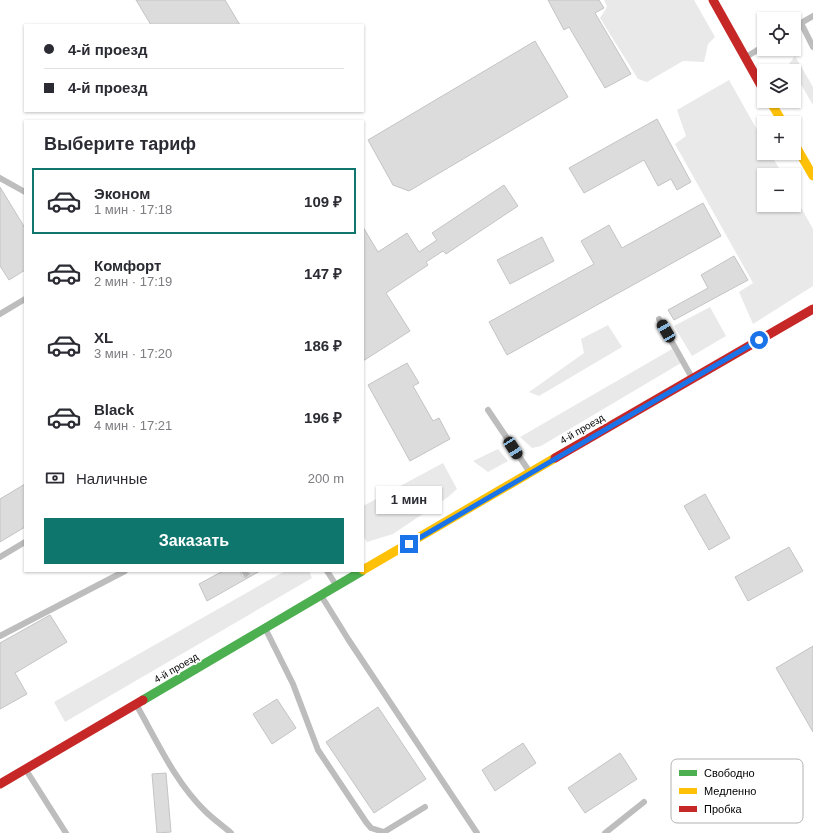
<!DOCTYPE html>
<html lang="ru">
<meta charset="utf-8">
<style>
body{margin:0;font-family:Arial,sans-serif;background:#f2f2f3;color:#2b2b33;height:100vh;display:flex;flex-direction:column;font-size:15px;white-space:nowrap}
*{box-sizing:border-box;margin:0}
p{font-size:13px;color:#7c7c81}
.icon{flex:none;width:22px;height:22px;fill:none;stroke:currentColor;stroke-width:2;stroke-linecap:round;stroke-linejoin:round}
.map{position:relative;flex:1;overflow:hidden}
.panel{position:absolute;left:24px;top:120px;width:340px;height:452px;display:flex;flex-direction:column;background:#fff;border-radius:0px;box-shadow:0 1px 3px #0004}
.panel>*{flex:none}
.banner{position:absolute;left:24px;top:24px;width:340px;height:88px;border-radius:0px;box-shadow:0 1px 3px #0004;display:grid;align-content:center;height:88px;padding:0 20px;background:#fff}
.fabs{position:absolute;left:757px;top:12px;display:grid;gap:8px}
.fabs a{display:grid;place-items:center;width:44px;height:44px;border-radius:0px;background:#fff;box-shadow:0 1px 3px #0004;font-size:20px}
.end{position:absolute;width:18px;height:18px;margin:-9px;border:5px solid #1a73e8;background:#fff;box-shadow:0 0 0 2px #fff}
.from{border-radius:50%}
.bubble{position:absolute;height:28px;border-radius:0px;background:#fff;box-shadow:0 1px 3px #0004;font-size:13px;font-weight:600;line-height:28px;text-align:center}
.car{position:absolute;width:12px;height:24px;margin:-12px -6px;border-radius:5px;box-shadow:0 0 3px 1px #0007;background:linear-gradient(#222 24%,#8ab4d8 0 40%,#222 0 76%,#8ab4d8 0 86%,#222 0)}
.banner b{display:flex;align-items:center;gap:14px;height:38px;font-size:15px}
.banner b+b{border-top:1px solid #e1e1e2}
.banner i{width:10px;height:10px;background:#2b2b33}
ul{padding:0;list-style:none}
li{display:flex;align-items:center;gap:12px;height:66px;margin:0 8px 6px;padding:0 12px;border:2px solid transparent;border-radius:0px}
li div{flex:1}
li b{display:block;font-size:15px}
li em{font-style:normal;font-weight:600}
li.on{border-color:#0f766e}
li>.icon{width:36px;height:36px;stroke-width:1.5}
h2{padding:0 20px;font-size:18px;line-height:48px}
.pay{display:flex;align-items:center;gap:10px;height:44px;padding:0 20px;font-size:15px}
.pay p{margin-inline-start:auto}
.action{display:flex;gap:8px;margin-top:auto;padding:8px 20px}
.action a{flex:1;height:46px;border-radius:0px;background:#0f766e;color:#fff;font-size:16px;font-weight:600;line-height:46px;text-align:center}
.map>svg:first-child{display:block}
</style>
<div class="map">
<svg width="813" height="833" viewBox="0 0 813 833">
<rect width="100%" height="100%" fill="#fff"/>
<path fill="#e9e9e9" d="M 604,0 L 694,0 L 715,37 L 708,44 L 704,62 L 683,61 L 647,82 L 638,79 L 600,18 L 607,7 Z
M 795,56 L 813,87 L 813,105 L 789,64 Z
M 729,80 L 764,142 L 764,153 L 770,153 L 783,175 L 764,175 L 764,205 L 794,205 L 794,195 L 813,229 L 813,286 L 753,324 L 739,292 L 753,283 L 675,144 L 686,136 L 677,110 Z
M 710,307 L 726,336 L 692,356 L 674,326 Z
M 608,325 L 622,347 L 539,396 L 529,392 L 584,353 L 581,339 Z
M 672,349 L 681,363 L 541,446 L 532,448 L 520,437 Z
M 498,449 L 508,461 L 488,472 L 473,461 Z
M 443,463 L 457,489 L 448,497 L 393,534 L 367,542 L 363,536 L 363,506 Z
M 285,571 L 309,571 L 312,578 L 65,722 L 54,702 Z"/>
<path fill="#dcdcdc" stroke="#c4c4c4" d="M 136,0 L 225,0 L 240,25 L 151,25 Z
M 548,0 L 599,0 L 604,8 L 595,13 L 631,74 L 605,88 L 569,27 L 564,30 Z
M 535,41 L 568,97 L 409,191 L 393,185 L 368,140 Z
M 657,119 L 691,182 L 677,190 L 671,179 L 658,186 L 644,160 L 584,193 L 569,168 Z
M 504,185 L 518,206 L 446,254 L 443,251 L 426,262 L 428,265 L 386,293 L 410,331 L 363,361 L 363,227 L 378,252 L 407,233 L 419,252 L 437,240 L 432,233 Z
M 0,187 L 25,228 L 25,270 L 9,280 L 0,266 Z
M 703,203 L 721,236 L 507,355 L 489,322 L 594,264 L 581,241 L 609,225 L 622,248 Z
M 542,237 L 554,261 L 510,284 L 497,260 Z
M 734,256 L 748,280 L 674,320 L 668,310 L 708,288 L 701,275 Z
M 407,363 L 419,383 L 413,386 L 433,421 L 439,418 L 450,439 L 410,461 L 368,385 Z
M 25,484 L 25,527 L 0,542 L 0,499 Z
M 705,494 L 730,538 L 709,550 L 684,506 Z
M 789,547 L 803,571 L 748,601 L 735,577 Z
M 223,571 L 240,571 L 242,576 L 246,578 L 250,576 L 249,571 L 260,571 L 207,601 L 199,584 Z
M 50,615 L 67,642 L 15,673 L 27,694 L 0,709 L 0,643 Z
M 813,646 L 813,732 L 776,668 Z
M 277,699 L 296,728 L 272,744 L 253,714 Z
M 378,707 L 426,779 L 374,813 L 326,742 Z
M 523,743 L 536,763 L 495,791 L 482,770 Z
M 620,753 L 637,779 L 585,813 L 568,788 Z
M 166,773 L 171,832 L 157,833 L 152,774 Z"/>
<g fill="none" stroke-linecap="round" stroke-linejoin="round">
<path stroke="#bdbdbd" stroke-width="6" d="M 801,23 L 813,47
M 794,27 L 813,16
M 746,57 L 764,46
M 0,178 L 25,192
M 0,314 L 25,299
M 659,319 L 691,376
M 488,410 L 529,471
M 0,557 L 25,542
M 244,571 L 246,574
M 327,571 L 336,585
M 322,597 L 348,639 L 477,833
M 266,630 L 293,684 L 318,750 L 366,822 L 371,828 L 384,832 L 425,807
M 0,636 L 125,571
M 137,706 C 157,741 175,782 205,811 C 213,819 223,826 231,833
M 26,770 L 66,833
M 605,833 L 644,802"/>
<path stroke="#4caf50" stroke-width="9" d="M 143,700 L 362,571"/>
<path stroke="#ffc107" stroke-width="9" d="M 770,101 L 783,123
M 794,143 L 813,176
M 363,570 L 555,458"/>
<path stroke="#c62828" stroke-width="9" d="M 713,0 L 764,91
M 555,458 L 813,309
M 0,784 L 143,700"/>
</g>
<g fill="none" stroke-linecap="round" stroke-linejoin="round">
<path stroke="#1a73e8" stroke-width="5" d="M 409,544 L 759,340"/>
</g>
<g text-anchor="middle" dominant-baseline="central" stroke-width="3.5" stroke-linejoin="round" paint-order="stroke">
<g font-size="10" fill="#000" stroke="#fff">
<text transform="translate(582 429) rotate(-30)">4-й проезд</text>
<text transform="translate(176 668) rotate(-30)">4-й проезд</text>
</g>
</g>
<rect x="671" y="759" width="132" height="64" rx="6" fill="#fff" stroke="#b2b2b2" stroke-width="1"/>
<rect x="679" y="770" width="18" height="6" fill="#4caf50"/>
<rect x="679" y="788" width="18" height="6" fill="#ffc107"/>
<rect x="679" y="806" width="18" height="6" fill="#c62828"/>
<g font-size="11" fill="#000">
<text x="704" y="777">Свободно</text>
<text x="704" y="795">Медленно</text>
<text x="704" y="813">Пробка</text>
</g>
</svg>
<div class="fabs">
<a><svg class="icon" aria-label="locate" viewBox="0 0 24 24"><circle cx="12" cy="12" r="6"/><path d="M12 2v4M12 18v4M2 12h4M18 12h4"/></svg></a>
<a><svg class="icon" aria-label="layers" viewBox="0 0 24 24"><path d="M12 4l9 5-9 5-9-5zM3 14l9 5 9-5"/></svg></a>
<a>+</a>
<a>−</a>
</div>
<i class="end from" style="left:759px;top:340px"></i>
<i class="end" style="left:409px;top:544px"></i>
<div class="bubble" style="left:376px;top:486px;width:66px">1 мин</div>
<i class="car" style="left:666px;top:331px;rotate:330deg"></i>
<i class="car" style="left:513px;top:448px;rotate:147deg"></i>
<div class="banner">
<b><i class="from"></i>4-й проезд</b>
<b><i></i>4-й проезд</b>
</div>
<section class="panel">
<h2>Выберите тариф</h2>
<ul>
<li class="on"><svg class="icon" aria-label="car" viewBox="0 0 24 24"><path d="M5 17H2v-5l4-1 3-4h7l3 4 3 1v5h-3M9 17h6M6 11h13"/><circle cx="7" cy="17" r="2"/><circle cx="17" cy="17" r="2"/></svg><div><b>Эконом</b><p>1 мин · 17:18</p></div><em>109 ₽</em></li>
<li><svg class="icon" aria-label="car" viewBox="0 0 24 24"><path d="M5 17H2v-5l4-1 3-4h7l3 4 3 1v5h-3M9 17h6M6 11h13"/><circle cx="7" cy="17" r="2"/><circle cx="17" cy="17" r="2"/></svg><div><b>Комфорт</b><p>2 мин · 17:19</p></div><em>147 ₽</em></li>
<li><svg class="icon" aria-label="car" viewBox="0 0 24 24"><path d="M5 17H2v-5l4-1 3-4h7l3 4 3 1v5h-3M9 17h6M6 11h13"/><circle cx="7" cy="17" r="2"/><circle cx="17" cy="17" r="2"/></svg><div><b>XL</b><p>3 мин · 17:20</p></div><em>186 ₽</em></li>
<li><svg class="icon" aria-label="car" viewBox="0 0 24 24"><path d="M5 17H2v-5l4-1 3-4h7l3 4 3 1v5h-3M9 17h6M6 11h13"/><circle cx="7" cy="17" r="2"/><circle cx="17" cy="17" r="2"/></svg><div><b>Black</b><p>4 мин · 17:21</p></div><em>196 ₽</em></li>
</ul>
<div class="pay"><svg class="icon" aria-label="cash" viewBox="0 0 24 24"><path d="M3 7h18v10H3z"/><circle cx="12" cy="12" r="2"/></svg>Наличные<p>200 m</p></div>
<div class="action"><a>Заказать</a></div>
</section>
</div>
